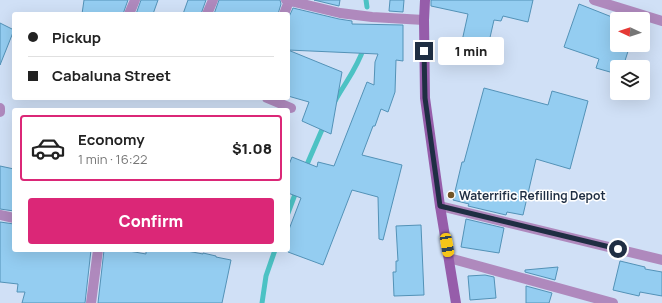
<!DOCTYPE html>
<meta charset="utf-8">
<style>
body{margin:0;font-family:Manrope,sans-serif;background:#f6f6f6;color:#222;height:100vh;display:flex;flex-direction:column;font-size:15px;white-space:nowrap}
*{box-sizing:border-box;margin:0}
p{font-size:13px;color:#767676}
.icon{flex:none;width:22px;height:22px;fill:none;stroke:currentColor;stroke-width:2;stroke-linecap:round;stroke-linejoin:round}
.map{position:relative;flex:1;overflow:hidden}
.side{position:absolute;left:12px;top:108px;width:278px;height:144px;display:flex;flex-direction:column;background:#fff;border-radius:4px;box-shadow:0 4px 16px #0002}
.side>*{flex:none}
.hud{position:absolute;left:12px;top:12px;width:278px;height:88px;border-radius:4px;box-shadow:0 4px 16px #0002;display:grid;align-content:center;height:88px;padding:0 16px;background:#fff}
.needle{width:26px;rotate:273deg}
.tools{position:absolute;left:610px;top:12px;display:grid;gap:8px}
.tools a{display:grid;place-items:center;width:40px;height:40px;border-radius:4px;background:#fff;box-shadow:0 4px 16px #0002;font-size:20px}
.end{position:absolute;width:18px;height:18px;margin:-9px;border:5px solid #1f2e43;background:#fff;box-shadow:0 0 0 2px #fff}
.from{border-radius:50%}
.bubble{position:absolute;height:28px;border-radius:4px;background:#fff;box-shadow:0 4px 16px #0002;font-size:13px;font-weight:800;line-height:28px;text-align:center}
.car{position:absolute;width:12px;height:24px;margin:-12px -6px;border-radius:5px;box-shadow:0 0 3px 1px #0007;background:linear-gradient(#f5c518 24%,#345 0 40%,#f5c518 0 76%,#345 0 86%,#f5c518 0)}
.hud b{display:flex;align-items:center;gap:14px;height:38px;font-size:15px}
.hud b+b{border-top:1px solid #e0e0e0}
.hud i{width:10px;height:10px;background:#222}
ul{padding:7px 0 0;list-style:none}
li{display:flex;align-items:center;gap:12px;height:66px;margin:0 8px 6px;padding:0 8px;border:2px solid transparent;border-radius:4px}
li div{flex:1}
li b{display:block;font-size:15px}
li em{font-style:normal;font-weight:800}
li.on{border-color:#db2777}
li>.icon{width:36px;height:36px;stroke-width:1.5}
.button{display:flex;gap:8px;margin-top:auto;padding:8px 16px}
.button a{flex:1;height:46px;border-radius:4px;background:#db2777;color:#fff;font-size:16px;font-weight:800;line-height:46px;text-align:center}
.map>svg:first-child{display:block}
</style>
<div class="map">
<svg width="662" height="303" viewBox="0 0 662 303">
<rect width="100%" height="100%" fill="#d0e0f6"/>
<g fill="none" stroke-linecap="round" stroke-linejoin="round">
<path stroke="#4cc2c4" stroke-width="5" d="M 366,0 L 367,7
M 335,101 C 346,81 357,69 364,47
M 305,169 L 324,125
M 288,213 L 297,189
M 262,303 L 266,276 L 275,250"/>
</g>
<path fill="#94cdf1" stroke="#5392b7" d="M 84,0 L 128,0 L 123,14 L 82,14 Z
M 141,0 L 158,0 L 153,14 L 136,14 Z
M 188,0 L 206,0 L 201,14 L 183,14 Z
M 219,0 L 280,0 L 281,4 L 278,14 L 214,14 Z
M 314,0 L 340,0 L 339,6 Z
M 390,0 L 404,0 L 403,12 L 389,11 Z
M 431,0 L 533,0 L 528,22 L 503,16 L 501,21 L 494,20 L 486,55 L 460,50 L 468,14 L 431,6 Z
M 579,4 L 617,19 L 617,45 L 630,45 L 623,67 L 617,67 L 617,74 L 596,68 L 599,59 L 564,47 Z
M 293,8 L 339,19 L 352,21 L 352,24 L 403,25 L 403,61 L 396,60 L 395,92 L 388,112 L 381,109 L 375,126 L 373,126 L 362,155 L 402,165 L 383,240 L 379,239 L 378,197 L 352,190 L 323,265 L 288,252 L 288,232 L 301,198 L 288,193 L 288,167 L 292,157 L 317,167 L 318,162 L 334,166 L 367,82 L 374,85 L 375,62 L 378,54 L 288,50 L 288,19 Z
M 0,23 L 14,30 L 0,65 Z
M 288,50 L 342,72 L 331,134 L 302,121 L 309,102 L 288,96 Z
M 484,88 L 548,105 L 552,91 L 588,101 L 570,169 L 536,159 L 523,215 L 507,212 L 506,215 L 468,206 L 469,204 L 453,200 L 462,162 L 464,162 Z
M 0,166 L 14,169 L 14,211 L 0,209 Z
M 466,219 L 504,228 L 499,253 L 461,247 Z
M 0,222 L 14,224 L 14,250 L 91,250 L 85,303 L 22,303 L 25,292 L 17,292 L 18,284 L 0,282 Z
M 421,225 L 424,295 L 394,296 L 393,272 L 396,272 L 396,261 L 398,261 L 396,226 Z
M 104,250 L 123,250 L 146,254 L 146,250 L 182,250 L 203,254 L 203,253 L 216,256 L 216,257 L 231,260 L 222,303 L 98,303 Z
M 620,261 L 645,267 L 645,269 L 662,272 L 662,296 L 640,292 L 639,296 L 613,290 Z
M 558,267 L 555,280 L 525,272 L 525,270 Z
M 485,275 L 494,277 L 496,298 L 470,300 L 468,276 Z
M 526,286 L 552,293 L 549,303 L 526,303 Z"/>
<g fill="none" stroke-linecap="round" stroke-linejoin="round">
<path stroke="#af89bd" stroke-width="10" d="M 286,0 L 340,13 L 372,17 L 424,20
M 594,0 L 662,21
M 129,14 L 135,0
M 207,14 L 213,0
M 284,14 L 289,1
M 267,98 L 291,108
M 0,108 L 0,112
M 440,206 L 662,260
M 0,215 L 14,218
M 449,258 L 613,303
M 91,303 L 98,250"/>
<path stroke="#965daa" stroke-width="10" d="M 425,0 L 424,20 L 425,98 L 440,206 L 456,303"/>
</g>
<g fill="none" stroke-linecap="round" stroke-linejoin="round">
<path stroke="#1f2e43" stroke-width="5" d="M 424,51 L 425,98 L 440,206 L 618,249"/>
</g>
<circle fill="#725528" stroke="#fff" stroke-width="1.5" cx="451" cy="195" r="4"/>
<g text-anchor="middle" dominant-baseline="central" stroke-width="3" stroke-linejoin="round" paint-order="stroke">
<g font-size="12" font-weight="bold" fill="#1f2e43" stroke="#fff" text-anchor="start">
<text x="459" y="195">Waterrific Refilling Depot</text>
</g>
</g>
</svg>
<div class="tools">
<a><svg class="needle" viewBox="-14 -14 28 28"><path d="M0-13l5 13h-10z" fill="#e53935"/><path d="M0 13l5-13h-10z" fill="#767676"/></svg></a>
<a><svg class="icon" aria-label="layers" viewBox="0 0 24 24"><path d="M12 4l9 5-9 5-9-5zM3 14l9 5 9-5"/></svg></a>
</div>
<i class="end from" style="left:618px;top:249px"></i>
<i class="end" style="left:424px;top:51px"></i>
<div class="bubble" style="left:438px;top:37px;width:66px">1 min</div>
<i class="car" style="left:447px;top:245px;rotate:170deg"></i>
<div class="hud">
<b><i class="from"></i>Pickup</b>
<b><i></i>Cabaluna Street</b>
</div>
<section class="side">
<ul>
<li class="on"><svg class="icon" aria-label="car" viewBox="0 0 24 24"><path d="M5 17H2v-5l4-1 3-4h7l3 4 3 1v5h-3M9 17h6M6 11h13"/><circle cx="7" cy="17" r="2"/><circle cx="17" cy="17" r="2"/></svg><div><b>Economy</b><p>1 min · 16:22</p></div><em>$1.08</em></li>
</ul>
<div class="button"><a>Confirm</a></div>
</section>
</div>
